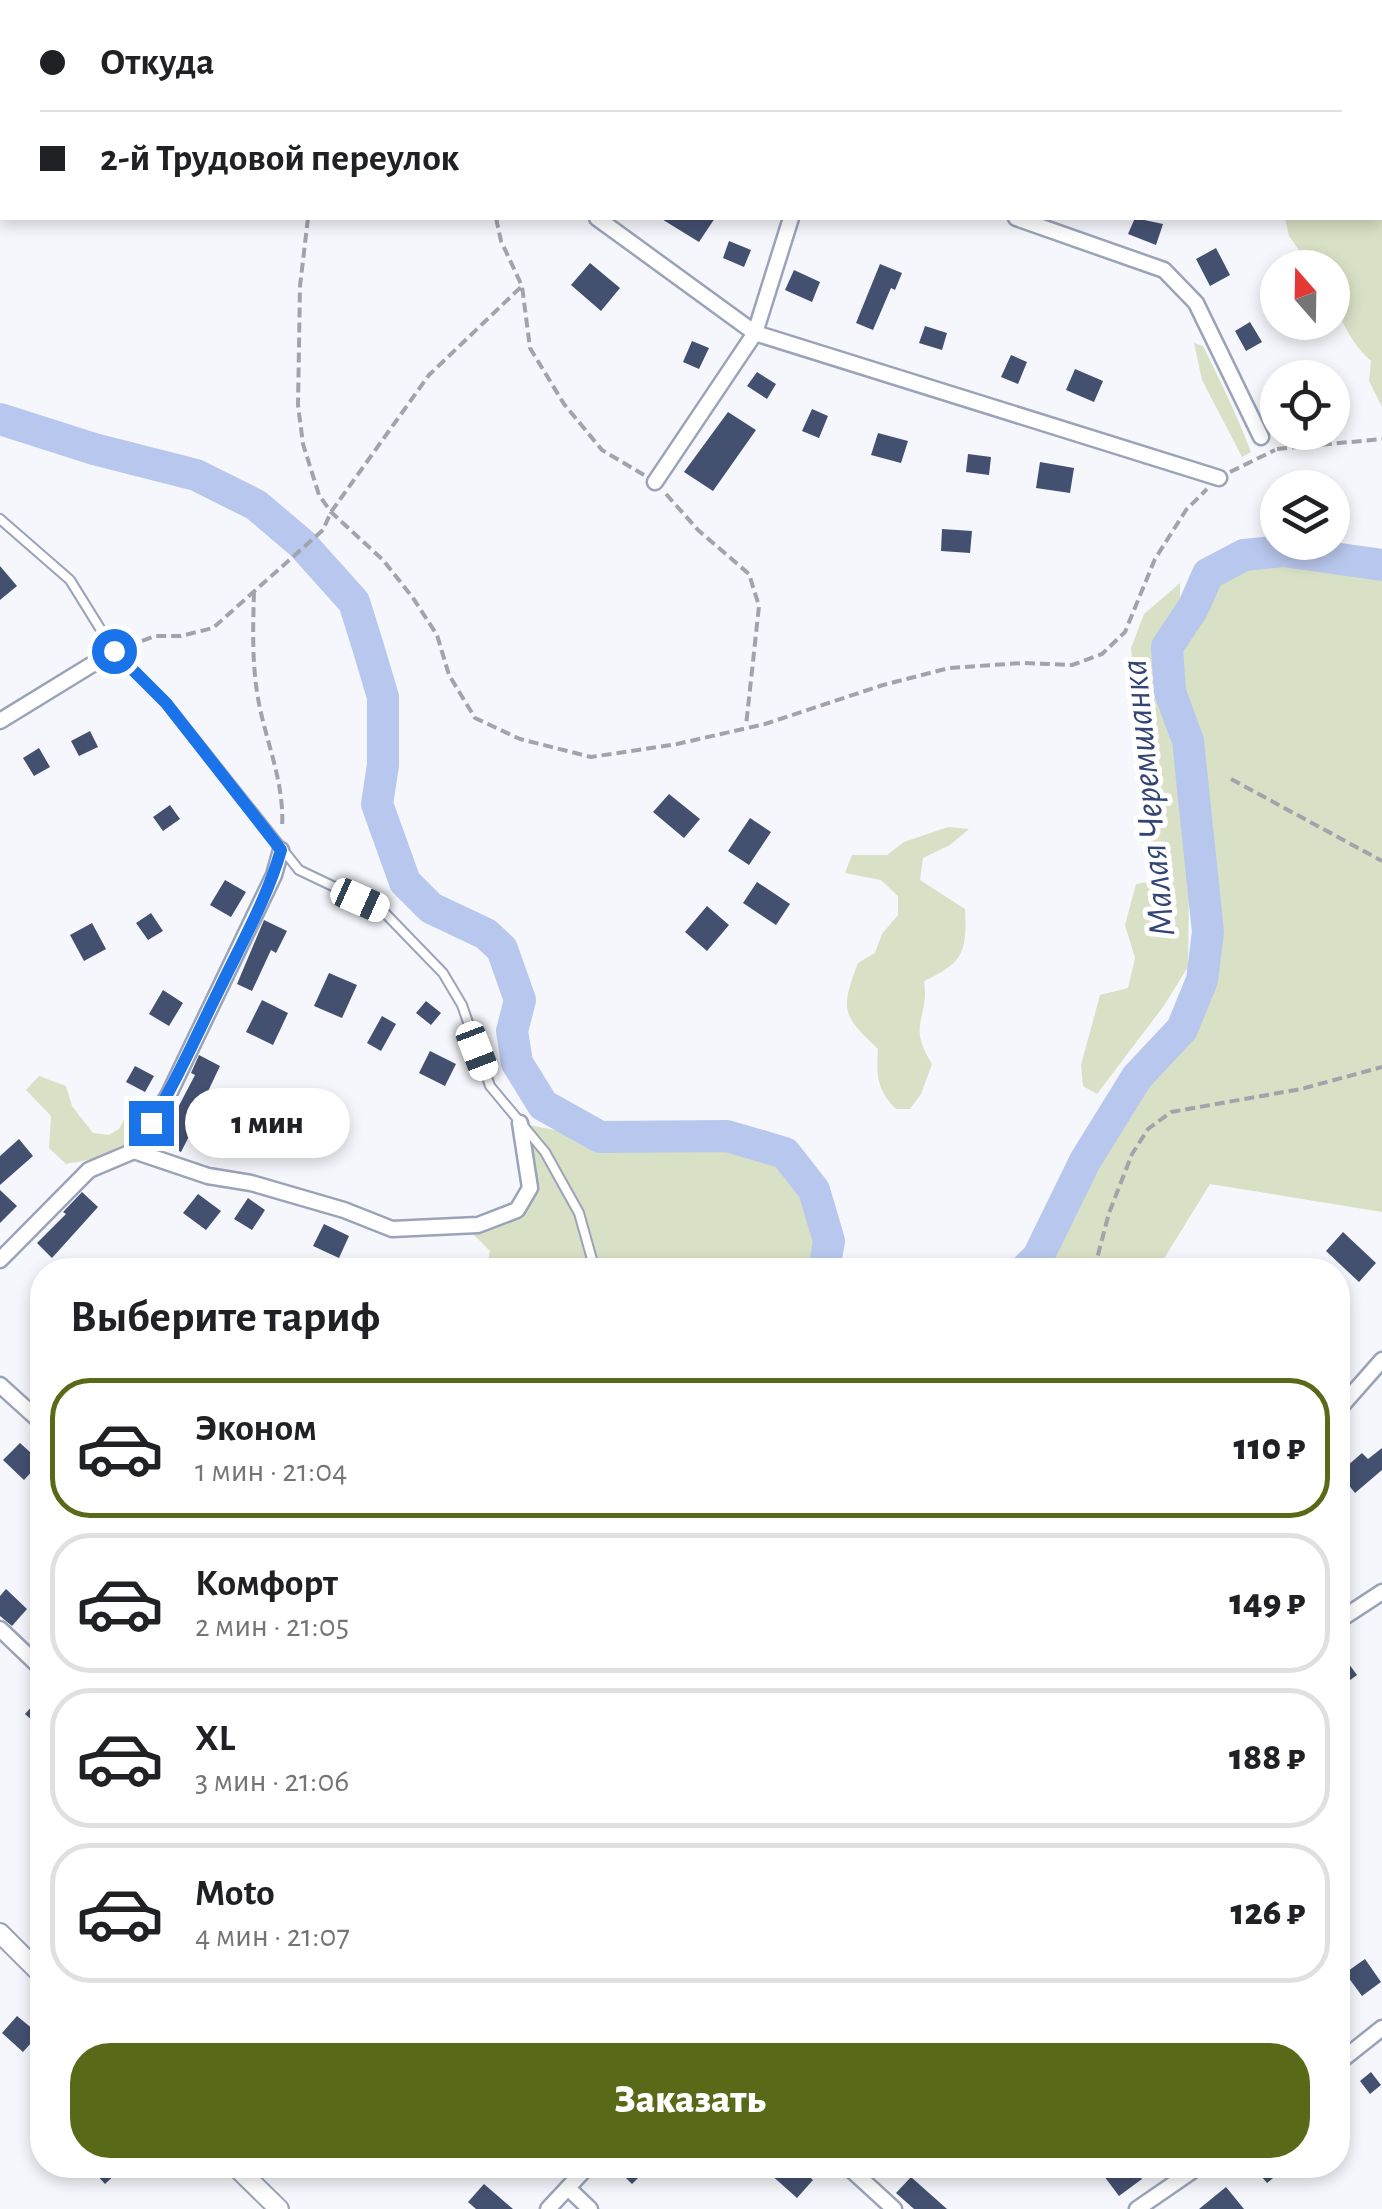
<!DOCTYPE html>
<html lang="ru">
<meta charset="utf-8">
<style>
body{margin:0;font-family:"Alegreya Sans",sans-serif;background:#f2f2f2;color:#202124;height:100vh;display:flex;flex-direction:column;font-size:38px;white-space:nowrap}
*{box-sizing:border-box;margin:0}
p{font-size:32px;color:#757577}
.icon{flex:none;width:55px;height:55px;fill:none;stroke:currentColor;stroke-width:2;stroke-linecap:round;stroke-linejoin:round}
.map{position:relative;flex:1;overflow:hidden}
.details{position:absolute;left:30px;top:1258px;width:1320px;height:920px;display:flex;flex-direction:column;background:#fff;border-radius:40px;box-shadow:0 5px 15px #0003}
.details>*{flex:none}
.top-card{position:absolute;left:0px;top:0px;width:1382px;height:220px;box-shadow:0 5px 15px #0003;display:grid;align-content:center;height:220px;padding:0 40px;background:#fff}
.needle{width:65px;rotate:340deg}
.tools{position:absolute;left:1260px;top:250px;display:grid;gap:20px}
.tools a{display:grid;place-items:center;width:90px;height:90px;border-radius:50%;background:#fff;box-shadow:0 5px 15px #0003;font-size:50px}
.end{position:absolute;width:45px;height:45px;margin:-22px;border:12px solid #1a73e8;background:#fff;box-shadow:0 0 0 5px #fff}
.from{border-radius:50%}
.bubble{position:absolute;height:70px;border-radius:35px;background:#fff;box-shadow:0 5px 15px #0003;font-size:32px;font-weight:800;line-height:70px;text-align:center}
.car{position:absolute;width:30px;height:60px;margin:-30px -15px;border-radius:12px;box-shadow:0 0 8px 2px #0007;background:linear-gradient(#fff 24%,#345 0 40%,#fff 0 76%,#345 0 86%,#fff 0)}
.top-card b{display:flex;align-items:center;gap:35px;height:95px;font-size:38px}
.top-card b+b{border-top:2px solid #e0e0e0}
.top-card i{width:25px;height:25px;background:#202124}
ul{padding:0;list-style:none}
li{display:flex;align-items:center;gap:30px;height:140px;margin:0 20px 15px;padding:0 20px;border:5px solid #e0e0e0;border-radius:40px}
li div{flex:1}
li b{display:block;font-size:38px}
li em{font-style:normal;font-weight:800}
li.active{border-color:#586a17}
li>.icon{width:90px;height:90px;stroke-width:1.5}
h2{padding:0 40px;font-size:45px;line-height:120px}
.button{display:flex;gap:20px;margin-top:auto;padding:20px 40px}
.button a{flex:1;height:115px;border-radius:40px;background:#586a17;color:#fff;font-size:40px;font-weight:800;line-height:115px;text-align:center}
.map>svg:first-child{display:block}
</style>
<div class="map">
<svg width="1382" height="2209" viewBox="0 0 1382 2209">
<rect width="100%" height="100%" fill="#f5f7fc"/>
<path fill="#d8e1c5" d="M 1380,214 L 1382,217 L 1382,407 L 1369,381 L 1371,361 C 1344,336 1332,304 1332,268 L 1311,267 L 1289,236 L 1285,218 L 1380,218 Z
M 1194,343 L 1203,346 C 1220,380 1237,415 1251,452 L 1242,457 L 1202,380 Z
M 1283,551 L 1382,565 L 1382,1212 L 1210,1184 L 1157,1270 L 1025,1270 L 1038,1257 L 1085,1161 L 1137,1077 L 1182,1029 L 1202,980 L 1208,932 L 1188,741 L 1170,692 L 1167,647 L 1193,608 L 1208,574 L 1244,555 Z
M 1180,583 L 1180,607 L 1155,650 L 1159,697 L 1172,744 L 1182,818 L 1189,892 L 1188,967 L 1163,1007 L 1097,1094 L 1083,1086 L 1081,1065 L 1100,995 L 1128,988 L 1135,958 L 1125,925 L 1136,884 L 1154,881 L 1147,768 L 1137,715 L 1131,648 L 1144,614 Z
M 948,827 L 969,829 L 950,845 L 923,858 L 920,880 L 965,909 C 967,951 964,963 924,981 C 930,1020 906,1022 932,1064 L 921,1094 L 910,1109 L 896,1109 C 877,1090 876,1075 878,1049 C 842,1015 840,1010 858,963 L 875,953 L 882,934 L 898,915 L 898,896 L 881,880 L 845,873 L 852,855 L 887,855 L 904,842 Z
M 39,1076 L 66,1086 L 72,1106 L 93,1133 L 109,1135 L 119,1129 L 126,1116 L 147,1115 C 135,1151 101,1158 66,1164 L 49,1148 L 51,1116 L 26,1090 Z
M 520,1123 C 547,1128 576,1136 603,1137 C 674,1140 792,1113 818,1203 C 827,1232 830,1240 824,1270 L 486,1270 L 490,1251 L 472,1233 L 517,1210 L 530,1188 Z"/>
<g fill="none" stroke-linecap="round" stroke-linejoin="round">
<path stroke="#b8c7ed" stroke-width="32" d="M 0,419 L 94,449 L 196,475 L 256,505 L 302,544 L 354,602 L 369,650 L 383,697 L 383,765 L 377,804 L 405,882 L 431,908 L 486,934 L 502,949 L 520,1000 L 512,1031 L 517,1063 L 543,1105 L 600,1137 L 727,1136 L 785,1153 L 814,1190 L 829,1241 L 824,1270
M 1025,1270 L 1038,1257 L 1085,1161 L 1137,1077 L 1182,1029 L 1202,980 L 1208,932 L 1188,741 L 1170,692 L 1167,647 L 1193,608 L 1208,574 L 1244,555 L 1283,551 L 1382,565"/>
</g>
<path fill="#445070" d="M 660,218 L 715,218 L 699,242 Z
M 1135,218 L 1163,224 L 1156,245 L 1128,234 Z
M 729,241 L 751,250 L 744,267 L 723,258 Z
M 1216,248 L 1230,275 L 1210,286 L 1196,259 Z
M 590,263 L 620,288 L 601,311 L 571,285 Z
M 880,264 L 902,273 L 895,290 L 891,288 L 873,330 L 856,323 Z
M 794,270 L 820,282 L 812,302 L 785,290 Z
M 1250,322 L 1262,342 L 1246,351 L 1235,331 Z
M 925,326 L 947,333 L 942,350 L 919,343 Z
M 692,341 L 709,348 L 699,369 L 683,362 Z
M 1011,355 L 1027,362 L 1018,384 L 1001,377 Z
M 1075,369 L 1103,381 L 1094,402 L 1066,390 Z
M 757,372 L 776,384 L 767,399 L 747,386 Z
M 812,409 L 828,416 L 819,438 L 802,431 Z
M 728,412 L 756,430 L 713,491 L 684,472 Z
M 878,433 L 908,441 L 901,463 L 871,455 Z
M 968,454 L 991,457 L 989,475 L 966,472 Z
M 1040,462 L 1074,468 L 1070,493 L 1036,488 Z
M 942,529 L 972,531 L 970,553 L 941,551 Z
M 0,566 L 17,586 L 0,600 Z
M 90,731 L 98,747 L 79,756 L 71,741 Z
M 39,748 L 50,767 L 34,776 L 23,758 Z
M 669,794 L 700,819 L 684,838 L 653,812 Z
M 170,805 L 180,819 L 163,831 L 153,817 Z
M 750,818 L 771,832 L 749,865 L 728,851 Z
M 225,880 L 246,892 L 231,917 L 210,905 Z
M 757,882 L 790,904 L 776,925 L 743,903 Z
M 707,906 L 729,925 L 707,951 L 685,932 Z
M 151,913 L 163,931 L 148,940 L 136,923 Z
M 264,920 L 287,931 L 276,953 L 271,950 L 252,991 L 237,984 Z
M 92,923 L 106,949 L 84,961 L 70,935 Z
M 329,973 L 357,985 L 342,1018 L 314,1006 Z
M 163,990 L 183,1003 L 169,1026 L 149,1014 Z
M 262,1000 L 288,1013 L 273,1045 L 246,1032 Z
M 426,1001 L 441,1013 L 431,1025 L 416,1013 Z
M 382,1016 L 396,1024 L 381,1051 L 367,1043 Z
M 430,1051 L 456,1064 L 445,1086 L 419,1073 Z
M 199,1055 L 220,1066 L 202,1104 L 205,1105 L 181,1152 L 160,1142 L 195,1075 L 191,1073 Z
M 135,1066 L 154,1076 L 145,1092 L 126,1082 Z
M 19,1139 L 33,1156 L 0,1185 L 0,1156 Z
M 0,1190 L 17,1206 L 0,1223 Z
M 82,1192 L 98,1207 L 52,1258 L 37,1243 L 66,1214 L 63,1212 Z
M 198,1194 L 221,1211 L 206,1230 L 183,1213 Z
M 248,1198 L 265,1210 L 252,1230 L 234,1219 Z
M 324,1224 L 349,1236 L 339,1258 L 313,1246 Z
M 1343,1232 L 1376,1263 L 1359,1282 L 1326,1251 Z
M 20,1443 L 41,1462 L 24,1480 L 3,1460 Z
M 1382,1448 L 1382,1470 L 1355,1493 L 1339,1473 L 1362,1453 L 1368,1459 Z
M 6,1589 L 27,1609 L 12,1626 L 0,1616 L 0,1596 Z
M 1338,1649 L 1357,1675 L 1338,1689 Z
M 42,1695 L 42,1729 L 25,1714 Z
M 1365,1959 L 1381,1982 L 1362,1996 L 1345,1973 Z
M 17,2016 L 39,2034 L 23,2052 L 2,2033 Z
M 1371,2072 L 1381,2085 L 1370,2094 L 1360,2081 Z
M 88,2165 L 125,2165 L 105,2184 Z
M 613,2165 L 651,2165 L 632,2184 Z
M 760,2165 L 796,2165 L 813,2180 L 797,2198 Z
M 1120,2165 L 1132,2165 L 1142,2179 L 1119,2196 L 1104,2176 Z
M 1252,2165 L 1289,2165 L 1267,2183 Z
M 911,2177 L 947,2209 L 914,2209 L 896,2193 Z
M 484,2184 L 513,2209 L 476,2209 L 468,2202 Z
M 1226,2187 L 1244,2209 L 1199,2209 Z"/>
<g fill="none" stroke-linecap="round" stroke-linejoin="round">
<g stroke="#9ba3b9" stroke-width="12">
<path id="service" d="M 0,519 L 70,580 L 114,651 L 166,703 L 299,870 L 381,909 L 443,973 L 462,1005 L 490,1086 L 545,1152 L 579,1213 L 595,1270"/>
</g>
<g stroke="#9ba3b9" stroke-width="19">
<path id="minor" d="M 568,0 L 574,2
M 849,2 L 849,0
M 865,2 L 899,0
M 597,218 L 755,333 L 1219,478
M 1016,218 L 1164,270 L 1196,303 L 1261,437
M 655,482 L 755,333 L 791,218
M 0,721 L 114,651
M 134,1151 L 208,1176 L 251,1183 L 344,1210 L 392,1229 L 478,1225 L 517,1210 L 530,1188 L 520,1123
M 0,1260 L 89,1170 L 134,1151 L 168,1096 L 274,875 L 281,850
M 0,1385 L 42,1423
M 1338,1410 L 1382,1360
M 1338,1621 L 1382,1592
M 0,1629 L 42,1669
M 1338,2063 L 1382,2028
M 846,2165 L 894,2209
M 568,2188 L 590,2209
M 548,2209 L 589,2165
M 1137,2209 L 1201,2165"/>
</g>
<g stroke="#9ba3b9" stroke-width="22">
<path id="tertiary" d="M 0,1933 L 42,1975
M 234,2165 L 279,2209"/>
</g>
<path stroke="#a1a4aa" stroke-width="4" stroke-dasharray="10 5" stroke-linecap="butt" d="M 279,0 L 281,2
M 308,218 L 300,286 L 298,405 L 303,444 L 319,495 L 331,512 L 383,560 L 413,598 L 437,635 L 449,675 L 475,718 L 520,739 L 591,757 L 677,744 L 765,724 L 883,685 L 949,668 L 1022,663 L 1072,665 L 1102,654 L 1125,632 L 1155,559 L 1186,510 L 1207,489
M 496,218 L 501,241 L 522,286 L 530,348 L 564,404 L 602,450 L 644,475
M 1277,449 L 1382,439
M 1230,472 L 1275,450
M 666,494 L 698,530 L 749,574 L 759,606 L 746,726
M 254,592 C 253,626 252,659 257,692 C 264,739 285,780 282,828
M 128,646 L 155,636 L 181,636 L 213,628 L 323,530 L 331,512 L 429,375 L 521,287
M 1231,779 L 1382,861
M 1094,1270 L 1109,1213 L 1132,1154 L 1148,1129 L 1171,1112 L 1301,1089 L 1382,1067"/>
<use href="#service" stroke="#fff" stroke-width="8"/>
<use href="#minor" stroke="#fff" stroke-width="14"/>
<use href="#tertiary" stroke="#fff" stroke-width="18"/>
</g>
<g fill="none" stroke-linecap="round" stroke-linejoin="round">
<path stroke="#1a73e8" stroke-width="12" d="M 114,651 L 166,703 L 281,850 C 267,899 240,946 218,992 C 196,1036 177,1081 151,1123"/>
</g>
<g text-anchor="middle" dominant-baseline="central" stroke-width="10" stroke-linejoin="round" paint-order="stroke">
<g font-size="38" font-style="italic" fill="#334475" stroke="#fff">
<text transform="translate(1149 798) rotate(-96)">Малая Черемшанка</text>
</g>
</g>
</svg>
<div class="tools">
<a><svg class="needle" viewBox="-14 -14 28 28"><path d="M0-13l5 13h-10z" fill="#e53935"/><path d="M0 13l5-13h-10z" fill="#757577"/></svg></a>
<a><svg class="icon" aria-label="locate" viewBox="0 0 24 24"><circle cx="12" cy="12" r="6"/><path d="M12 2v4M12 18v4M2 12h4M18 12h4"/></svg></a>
<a><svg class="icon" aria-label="layers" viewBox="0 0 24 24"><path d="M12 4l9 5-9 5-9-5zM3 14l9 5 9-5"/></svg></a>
</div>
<i class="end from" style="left:114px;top:651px"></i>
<i class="end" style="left:151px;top:1123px"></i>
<div class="bubble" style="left:185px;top:1088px;width:165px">1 мин</div>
<i class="car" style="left:360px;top:900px;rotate:114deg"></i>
<i class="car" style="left:477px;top:1051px;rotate:159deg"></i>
<div class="top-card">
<b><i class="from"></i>Откуда</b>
<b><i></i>2-й Трудовой переулок</b>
</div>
<section class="details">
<h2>Выберите тариф</h2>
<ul>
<li class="active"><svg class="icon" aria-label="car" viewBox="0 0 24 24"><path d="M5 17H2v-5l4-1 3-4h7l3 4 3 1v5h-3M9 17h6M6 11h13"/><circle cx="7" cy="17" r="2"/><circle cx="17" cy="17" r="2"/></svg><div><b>Эконом</b><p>1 мин · 21:04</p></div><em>110 ₽</em></li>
<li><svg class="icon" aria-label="car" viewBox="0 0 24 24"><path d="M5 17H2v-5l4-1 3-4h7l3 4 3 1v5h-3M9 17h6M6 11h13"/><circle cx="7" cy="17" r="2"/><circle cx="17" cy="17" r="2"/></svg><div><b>Комфорт</b><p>2 мин · 21:05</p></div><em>149 ₽</em></li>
<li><svg class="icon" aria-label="car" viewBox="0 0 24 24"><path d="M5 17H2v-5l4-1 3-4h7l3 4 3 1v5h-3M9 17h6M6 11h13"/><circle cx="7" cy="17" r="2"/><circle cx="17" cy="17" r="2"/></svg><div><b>XL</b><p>3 мин · 21:06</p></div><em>188 ₽</em></li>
<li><svg class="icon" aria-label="car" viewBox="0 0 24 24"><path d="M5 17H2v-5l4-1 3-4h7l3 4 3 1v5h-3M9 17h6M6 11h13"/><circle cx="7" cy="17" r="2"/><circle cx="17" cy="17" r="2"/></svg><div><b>Moto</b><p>4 мин · 21:07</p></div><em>126 ₽</em></li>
</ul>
<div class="button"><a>Заказать</a></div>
</section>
</div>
